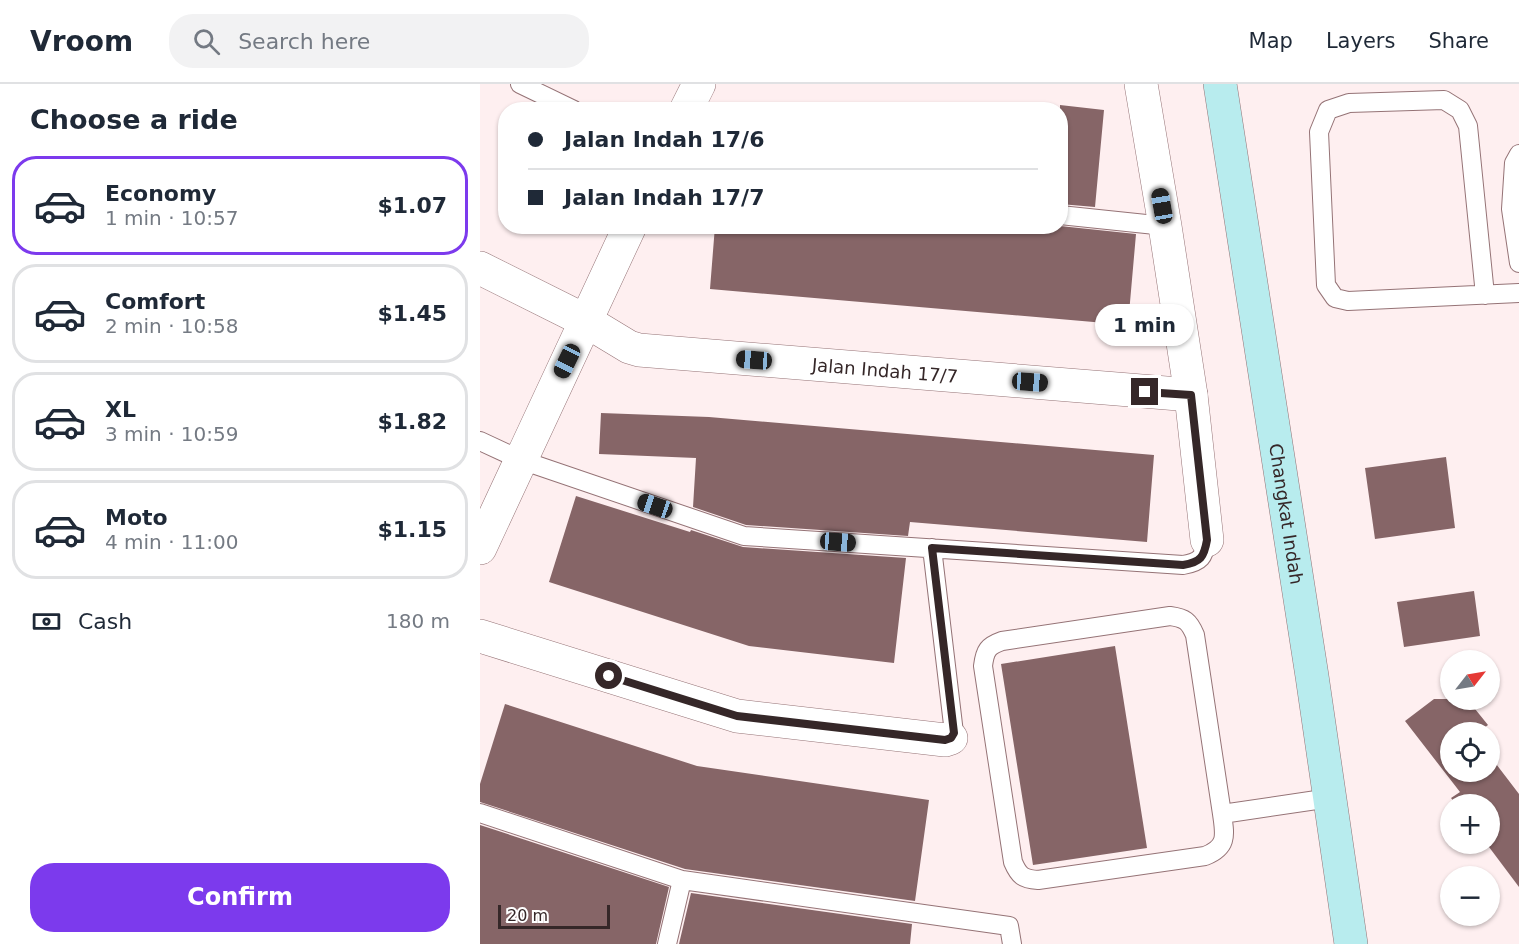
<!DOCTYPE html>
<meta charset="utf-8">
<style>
body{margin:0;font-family:"DejaVu Sans",sans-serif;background:#f2f2f3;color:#1f2937;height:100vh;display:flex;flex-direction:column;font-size:22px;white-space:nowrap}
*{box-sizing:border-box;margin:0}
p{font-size:20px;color:#747a83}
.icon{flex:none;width:33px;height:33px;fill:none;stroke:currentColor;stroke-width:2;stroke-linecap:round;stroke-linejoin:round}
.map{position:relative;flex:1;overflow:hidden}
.side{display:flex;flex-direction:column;background:#fff;width:480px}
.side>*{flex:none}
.hud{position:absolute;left:18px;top:18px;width:570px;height:132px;border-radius:24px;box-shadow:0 2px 4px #0004;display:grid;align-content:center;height:132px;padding:0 30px;background:#fff}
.needle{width:39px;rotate:59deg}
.tools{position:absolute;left:960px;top:566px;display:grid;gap:12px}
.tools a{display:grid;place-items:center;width:60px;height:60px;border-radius:50%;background:#fff;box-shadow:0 2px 4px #0004;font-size:30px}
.scale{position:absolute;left:18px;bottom:15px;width:112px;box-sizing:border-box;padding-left:6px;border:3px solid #352728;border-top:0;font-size:16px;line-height:21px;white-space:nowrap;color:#352728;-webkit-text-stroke:4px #fff;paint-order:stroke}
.end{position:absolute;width:27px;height:27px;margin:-14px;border:8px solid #352728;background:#fff;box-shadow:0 0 0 3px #fff}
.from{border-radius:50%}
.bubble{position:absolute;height:42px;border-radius:21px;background:#fff;box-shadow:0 2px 4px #0004;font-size:20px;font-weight:700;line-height:42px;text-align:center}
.car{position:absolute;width:18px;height:36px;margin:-18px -9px;border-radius:8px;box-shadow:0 0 4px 2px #0007;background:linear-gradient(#222 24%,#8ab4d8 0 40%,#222 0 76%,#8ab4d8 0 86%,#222 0)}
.hud b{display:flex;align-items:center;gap:21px;height:57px;font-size:22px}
.hud b+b{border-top:2px solid #e0e1e3}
.hud i{width:15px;height:15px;background:#1f2937}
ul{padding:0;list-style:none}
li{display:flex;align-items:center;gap:18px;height:99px;margin:0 12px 9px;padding:0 18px;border:3px solid #e0e1e3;border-radius:24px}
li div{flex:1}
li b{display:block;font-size:22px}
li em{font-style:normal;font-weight:700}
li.active{border-color:#7c3aed}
li>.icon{width:54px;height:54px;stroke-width:1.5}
h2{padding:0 30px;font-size:27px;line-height:72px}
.pay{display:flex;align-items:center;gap:15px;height:66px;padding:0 30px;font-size:22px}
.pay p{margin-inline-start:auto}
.primary-button{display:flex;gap:12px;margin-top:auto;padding:12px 30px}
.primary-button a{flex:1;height:69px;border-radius:24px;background:#7c3aed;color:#fff;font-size:24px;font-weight:700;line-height:69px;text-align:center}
header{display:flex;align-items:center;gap:36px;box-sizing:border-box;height:84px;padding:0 30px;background:#fff;border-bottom:2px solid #e0e1e3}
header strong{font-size:28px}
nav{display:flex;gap:33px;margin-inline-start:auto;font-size:21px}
.search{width:420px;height:54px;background:#f2f2f3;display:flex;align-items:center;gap:15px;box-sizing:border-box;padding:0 21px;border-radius:24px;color:#747a83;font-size:22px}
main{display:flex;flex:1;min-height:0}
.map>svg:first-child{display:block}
</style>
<header>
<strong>Vroom</strong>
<div class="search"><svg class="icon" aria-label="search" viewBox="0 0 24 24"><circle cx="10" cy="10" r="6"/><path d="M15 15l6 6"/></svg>Search here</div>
<nav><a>Map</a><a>Layers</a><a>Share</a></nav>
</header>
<main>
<section class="side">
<h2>Choose a ride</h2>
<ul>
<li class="active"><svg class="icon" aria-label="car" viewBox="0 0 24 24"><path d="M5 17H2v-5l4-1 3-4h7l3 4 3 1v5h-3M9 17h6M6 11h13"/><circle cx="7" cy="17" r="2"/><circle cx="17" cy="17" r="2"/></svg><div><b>Economy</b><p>1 min · 10:57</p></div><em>$1.07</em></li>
<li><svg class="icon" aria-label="car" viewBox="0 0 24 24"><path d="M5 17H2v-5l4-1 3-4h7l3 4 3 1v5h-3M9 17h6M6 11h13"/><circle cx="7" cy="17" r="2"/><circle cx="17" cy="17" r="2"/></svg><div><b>Comfort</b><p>2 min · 10:58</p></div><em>$1.45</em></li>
<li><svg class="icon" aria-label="car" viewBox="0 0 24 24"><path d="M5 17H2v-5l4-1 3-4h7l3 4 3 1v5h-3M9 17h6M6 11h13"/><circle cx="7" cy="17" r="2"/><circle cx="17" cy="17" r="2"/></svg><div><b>XL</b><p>3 min · 10:59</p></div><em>$1.82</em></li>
<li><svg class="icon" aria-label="car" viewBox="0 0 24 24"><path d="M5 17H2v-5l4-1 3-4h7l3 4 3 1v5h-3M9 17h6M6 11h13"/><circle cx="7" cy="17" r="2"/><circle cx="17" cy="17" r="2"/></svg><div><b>Moto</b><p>4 min · 11:00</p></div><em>$1.15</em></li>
</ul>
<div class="pay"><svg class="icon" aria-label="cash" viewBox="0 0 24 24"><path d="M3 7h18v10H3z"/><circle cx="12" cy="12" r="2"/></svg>Cash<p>180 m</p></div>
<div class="primary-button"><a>Confirm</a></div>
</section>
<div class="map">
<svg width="1039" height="860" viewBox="0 0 1039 860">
<rect width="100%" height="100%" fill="#feeff0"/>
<path fill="#866567" d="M 580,21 L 624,26 L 615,123 L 580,120 Z
M 235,142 L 580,142 L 656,150 L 648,241 L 230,205 Z
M 121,329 L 229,333 L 674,371 L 667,458 L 430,438 L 428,452 L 266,441 L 213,423 L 216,374 L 119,370 Z
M 966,373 L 975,444 L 895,455 L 885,384 Z
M 96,412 L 210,448 L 211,446 L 263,463 L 426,474 L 414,579 L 269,562 L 69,498 Z
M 994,507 L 1000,552 L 924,563 L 917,518 Z
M 635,562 L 667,764 L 553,781 L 521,580 Z
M 954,615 L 987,615 L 1008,641 L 999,648 L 970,648 L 970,687 L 1010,687 L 1010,672 L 1039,710 L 1039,803 L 1006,759 L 1010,759 L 1010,720 L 976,720 L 971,714 L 980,708 L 925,637 Z
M 25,620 L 217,682 L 449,716 L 435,817 L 205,785 L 0,718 L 0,700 Z
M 0,741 L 189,803 L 176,860 L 0,860 Z
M 211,809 L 432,840 L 430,860 L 199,860 Z"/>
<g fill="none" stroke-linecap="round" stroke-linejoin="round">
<g stroke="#957376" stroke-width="20">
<path id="lane" d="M 40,0 L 94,26
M 1039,70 L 1034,79 L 1031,125 L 1039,179
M 580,131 L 685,142
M 1005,211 L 988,42 L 980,26 L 964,16 L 869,19 L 848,26 L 839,48 L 846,201 L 855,214 L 868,217 L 1039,209
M 0,357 L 41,376 L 264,452 L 703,481 C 721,478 724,473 727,456
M 452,464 L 474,649 L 471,654
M 690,532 C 705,534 709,537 715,551 L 742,730 C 745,751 748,763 725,772 L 558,796 C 543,795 539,792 533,778 L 503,582 C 505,566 508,562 522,557 Z
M 0,729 L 202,796 L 529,842 L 532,860
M 742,730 L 850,714
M 187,860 L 202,796"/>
</g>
<g stroke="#957376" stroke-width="34">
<g id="street">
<path d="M 661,0 L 685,142 L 711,311 L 727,456"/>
<path d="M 206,26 L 219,0"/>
<path id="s1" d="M 0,184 L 106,237 L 149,263 L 159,266 L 711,311"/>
<path d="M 0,464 L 150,142"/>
<path d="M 0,552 L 257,632 L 465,656 L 471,654"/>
</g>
</g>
<g stroke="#957376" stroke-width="34">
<g id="secondary">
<path id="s2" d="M 740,0 L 832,592 L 871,860"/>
</g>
</g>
<use href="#lane" stroke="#fff" stroke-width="18"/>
<use href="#street" stroke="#fff" stroke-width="33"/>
<use href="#secondary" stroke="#b8ecee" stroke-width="33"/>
</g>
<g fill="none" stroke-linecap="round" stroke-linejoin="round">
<path stroke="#352728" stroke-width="8" d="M 129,592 L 257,632 L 465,656 L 471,654 L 474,649 L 452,464 L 703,481 C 721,478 724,473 727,456 L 711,311 L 665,308"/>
</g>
<g text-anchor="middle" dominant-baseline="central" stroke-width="6" stroke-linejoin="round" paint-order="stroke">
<g font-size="18" fill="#352728" stroke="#fff">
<text stroke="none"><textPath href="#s1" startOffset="426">Jalan Indah 17/7</textPath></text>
<text stroke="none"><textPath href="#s2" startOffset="435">Changkat Indah</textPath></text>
</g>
</g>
</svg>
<div class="tools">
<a><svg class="needle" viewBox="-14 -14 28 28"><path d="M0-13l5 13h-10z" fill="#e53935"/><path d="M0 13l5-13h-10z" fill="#747a83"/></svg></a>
<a><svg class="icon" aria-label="locate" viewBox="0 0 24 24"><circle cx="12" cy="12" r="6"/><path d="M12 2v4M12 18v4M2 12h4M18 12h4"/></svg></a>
<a>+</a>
<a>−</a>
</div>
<div class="scale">20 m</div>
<i class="end from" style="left:129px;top:592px"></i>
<i class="end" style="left:665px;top:308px"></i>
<div class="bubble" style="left:615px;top:220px;width:99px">1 min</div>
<i class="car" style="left:682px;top:122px;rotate:350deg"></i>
<i class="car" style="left:274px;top:276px;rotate:274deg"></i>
<i class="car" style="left:87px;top:277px;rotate:206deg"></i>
<i class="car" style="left:550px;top:298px;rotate:94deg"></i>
<i class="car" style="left:175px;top:422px;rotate:289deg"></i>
<i class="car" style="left:358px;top:458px;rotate:94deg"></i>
<div class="hud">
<b><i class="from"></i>Jalan Indah 17/6</b>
<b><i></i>Jalan Indah 17/7</b>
</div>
</div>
</main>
